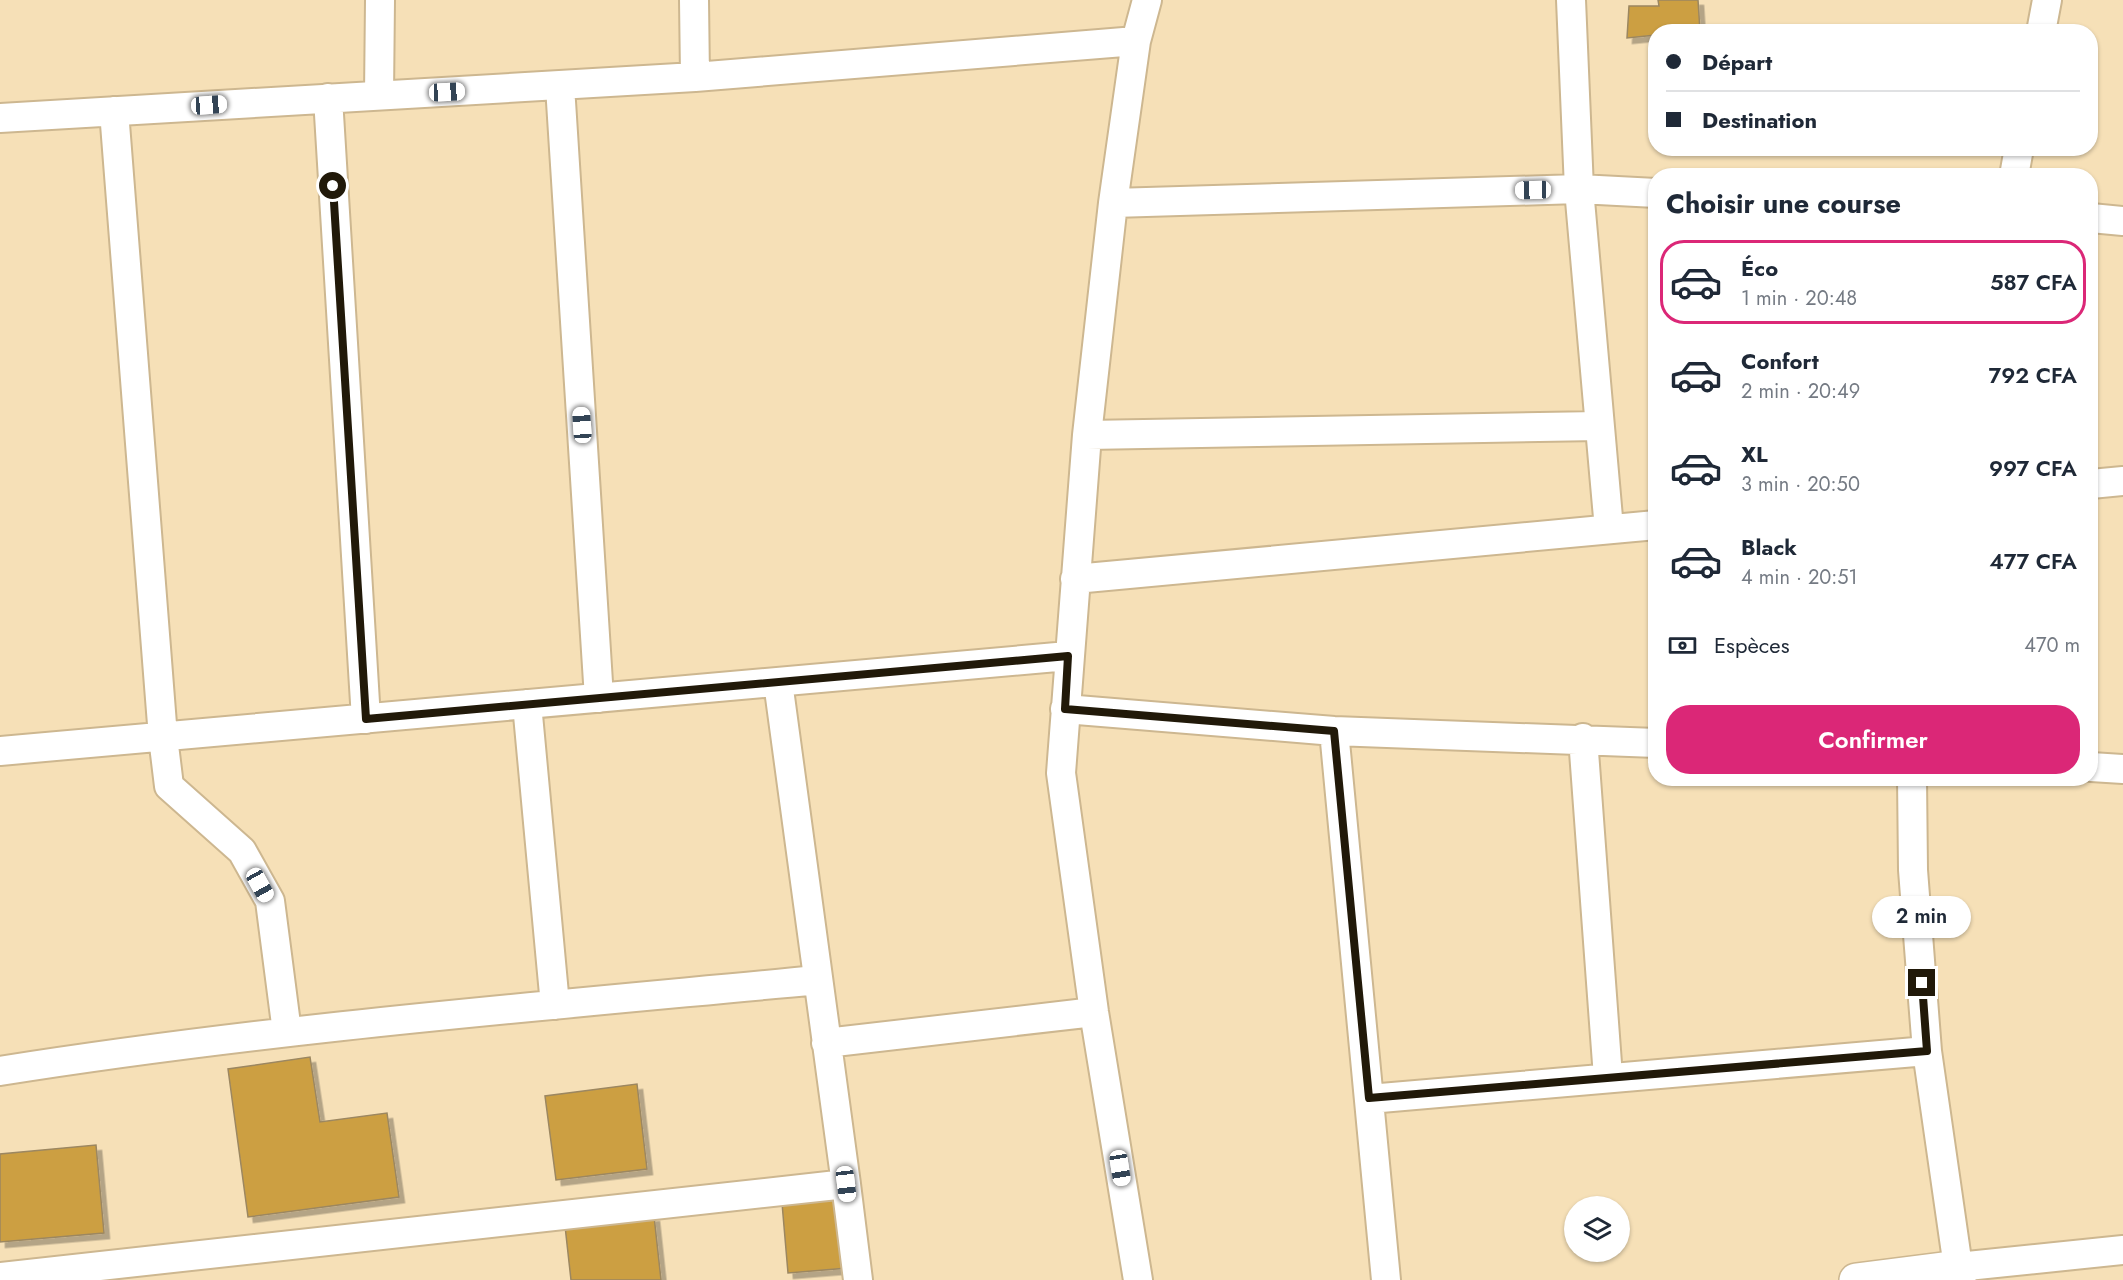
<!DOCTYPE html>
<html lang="fr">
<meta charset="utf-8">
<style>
body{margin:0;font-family:Jost,sans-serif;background:#f2f2f3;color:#1f2937;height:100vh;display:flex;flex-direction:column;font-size:22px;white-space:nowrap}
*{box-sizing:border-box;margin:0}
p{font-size:20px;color:#747a83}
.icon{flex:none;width:33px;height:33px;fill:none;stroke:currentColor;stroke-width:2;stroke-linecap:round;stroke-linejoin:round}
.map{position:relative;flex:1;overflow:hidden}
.panel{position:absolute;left:1648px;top:168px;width:450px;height:618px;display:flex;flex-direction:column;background:#fff;border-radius:24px;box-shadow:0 2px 4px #0004}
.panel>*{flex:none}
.guide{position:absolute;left:1648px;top:24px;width:450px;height:132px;border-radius:24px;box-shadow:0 2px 4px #0004;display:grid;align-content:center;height:132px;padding:0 18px;background:#fff}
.fabs{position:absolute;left:1564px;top:1196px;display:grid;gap:12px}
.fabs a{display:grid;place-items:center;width:66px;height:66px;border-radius:50%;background:#fff;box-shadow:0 2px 4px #0004;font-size:30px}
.end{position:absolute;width:27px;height:27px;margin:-14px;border:8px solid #211909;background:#fff;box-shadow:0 0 0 3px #fff}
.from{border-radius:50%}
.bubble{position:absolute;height:42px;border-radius:21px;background:#fff;box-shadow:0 2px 4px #0004;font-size:20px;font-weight:600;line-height:42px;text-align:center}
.car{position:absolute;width:18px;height:36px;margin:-18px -9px;border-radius:8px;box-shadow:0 0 4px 2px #0007;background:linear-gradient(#fff 24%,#345 0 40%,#fff 0 76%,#345 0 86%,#fff 0)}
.guide b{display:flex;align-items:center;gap:21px;height:57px;font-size:22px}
.guide b+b{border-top:2px solid #e0e1e3}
.guide i{width:15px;height:15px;background:#1f2937}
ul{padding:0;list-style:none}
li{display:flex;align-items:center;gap:18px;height:84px;margin:0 12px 9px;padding:0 6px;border:3px solid transparent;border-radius:24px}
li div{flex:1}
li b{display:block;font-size:22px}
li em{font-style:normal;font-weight:600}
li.on{border-color:#db2777}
li>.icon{width:54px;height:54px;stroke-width:1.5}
h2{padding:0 18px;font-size:27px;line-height:72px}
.pay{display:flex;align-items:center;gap:15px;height:66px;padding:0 18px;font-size:22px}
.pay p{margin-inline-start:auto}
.action{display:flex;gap:12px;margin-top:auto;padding:12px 18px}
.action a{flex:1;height:69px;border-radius:24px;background:#db2777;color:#fff;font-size:24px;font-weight:600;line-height:69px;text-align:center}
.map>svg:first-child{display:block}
</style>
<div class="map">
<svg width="2123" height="1280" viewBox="0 0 2123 1280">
<defs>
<filter id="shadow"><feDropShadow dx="5.5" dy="5.5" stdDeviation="0" flood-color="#0004"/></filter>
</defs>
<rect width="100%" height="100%" fill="#f6e0b7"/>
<path fill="#cc9f42" stroke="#9c8761" stroke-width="1.5" filter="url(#shadow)" d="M 1658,0 L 1698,0 L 1700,31 L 1656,32 L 1656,35 L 1627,38 L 1629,6 L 1659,6 Z
M 310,1057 L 320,1122 L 387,1113 L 399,1197 L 248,1217 L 228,1069 Z
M 637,1084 L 647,1169 L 556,1180 L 545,1096 Z
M 96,1145 L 104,1233 L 0,1242 L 0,1154 Z
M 842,1199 L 848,1268 L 788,1273 L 782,1203 Z
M 654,1216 L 661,1280 L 571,1280 L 565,1226 Z"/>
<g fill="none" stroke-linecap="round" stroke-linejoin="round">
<g stroke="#cdb790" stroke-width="32">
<path id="minor" d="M 694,0 L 695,77
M 1571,0 L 1579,189 L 1609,529
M 2041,32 L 2047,0
M 560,86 L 599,698
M 379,95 L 380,0
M 328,98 L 366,719
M 114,111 L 163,737 L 169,786 L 242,851 L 270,901 L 287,1032
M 0,118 L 695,77 L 1136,41
M 2014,176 L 2019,148
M 1113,203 L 1579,189 L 1656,193
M 2091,218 L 2123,221
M 1087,435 L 1599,426
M 2091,484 L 2123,481
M 1075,579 L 1656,525
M 778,682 L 846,1184
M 527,704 L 555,1005
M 1065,709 L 1334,731 L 1656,743
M 1334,731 L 1386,1280
M 1583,738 L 1608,1077
M 0,751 L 1068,656
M 2091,767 L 2123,769
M 1912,778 L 1913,870 L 1927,1051 L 1958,1267 L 2123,1250
M 826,1043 L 1094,1012
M 0,1071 C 271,1028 545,1006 818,980
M 1369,1099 L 1927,1051
M 0,1277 L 846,1184 L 858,1280
M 1138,1280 L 1094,1012 L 1061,773 L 1087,435 L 1113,203 L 1136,41 L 1147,0"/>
</g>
<g stroke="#cdb790" stroke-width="36">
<path id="tertiary" d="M 1856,1280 L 1958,1267 L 1959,1280"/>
</g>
<use href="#minor" stroke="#fff" stroke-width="28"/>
<use href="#tertiary" stroke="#fff" stroke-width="33"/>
</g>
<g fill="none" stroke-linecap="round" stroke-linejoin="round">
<path stroke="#211909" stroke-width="8" d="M 333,186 L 366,719 L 1068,656 L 1065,709 L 1334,731 L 1369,1098 L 1927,1051 L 1922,983"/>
</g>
</svg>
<div class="fabs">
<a><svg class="icon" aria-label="layers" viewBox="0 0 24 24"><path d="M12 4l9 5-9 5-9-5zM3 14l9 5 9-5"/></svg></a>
</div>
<i class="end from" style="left:333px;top:186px"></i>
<i class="end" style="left:1922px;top:983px"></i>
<div class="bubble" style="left:1872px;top:896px;width:99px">2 min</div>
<i class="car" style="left:447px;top:92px;rotate:87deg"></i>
<i class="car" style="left:209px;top:105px;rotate:86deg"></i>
<i class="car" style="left:1533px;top:190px;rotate:269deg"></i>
<i class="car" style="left:582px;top:425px;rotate:356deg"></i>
<i class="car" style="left:260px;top:885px;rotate:151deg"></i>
<i class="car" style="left:1120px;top:1168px;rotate:171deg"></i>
<i class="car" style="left:846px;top:1184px;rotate:173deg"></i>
<div class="guide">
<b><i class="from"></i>Départ</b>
<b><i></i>Destination</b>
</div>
<section class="panel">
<h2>Choisir une course</h2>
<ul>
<li class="on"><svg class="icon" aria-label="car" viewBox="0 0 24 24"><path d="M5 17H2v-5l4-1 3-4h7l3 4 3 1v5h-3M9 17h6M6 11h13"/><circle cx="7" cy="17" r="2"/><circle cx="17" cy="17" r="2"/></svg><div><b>Éco</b><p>1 min · 20:48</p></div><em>587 CFA</em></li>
<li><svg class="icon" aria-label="car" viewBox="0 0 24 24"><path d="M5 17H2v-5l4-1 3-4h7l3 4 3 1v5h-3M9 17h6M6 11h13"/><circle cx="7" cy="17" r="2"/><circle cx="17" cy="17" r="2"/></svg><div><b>Confort</b><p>2 min · 20:49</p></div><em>792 CFA</em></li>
<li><svg class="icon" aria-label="car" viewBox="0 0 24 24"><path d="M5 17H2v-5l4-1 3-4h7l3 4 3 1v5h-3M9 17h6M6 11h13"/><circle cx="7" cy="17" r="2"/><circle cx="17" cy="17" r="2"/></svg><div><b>XL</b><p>3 min · 20:50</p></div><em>997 CFA</em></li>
<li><svg class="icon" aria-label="car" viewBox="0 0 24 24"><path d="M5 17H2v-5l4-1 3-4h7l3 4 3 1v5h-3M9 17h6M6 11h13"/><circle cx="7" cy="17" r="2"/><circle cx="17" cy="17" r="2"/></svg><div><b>Black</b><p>4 min · 20:51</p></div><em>477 CFA</em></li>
</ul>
<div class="pay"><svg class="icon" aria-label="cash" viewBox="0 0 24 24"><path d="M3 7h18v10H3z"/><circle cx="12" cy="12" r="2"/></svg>Espèces<p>470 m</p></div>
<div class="action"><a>Confirmer</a></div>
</section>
</div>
